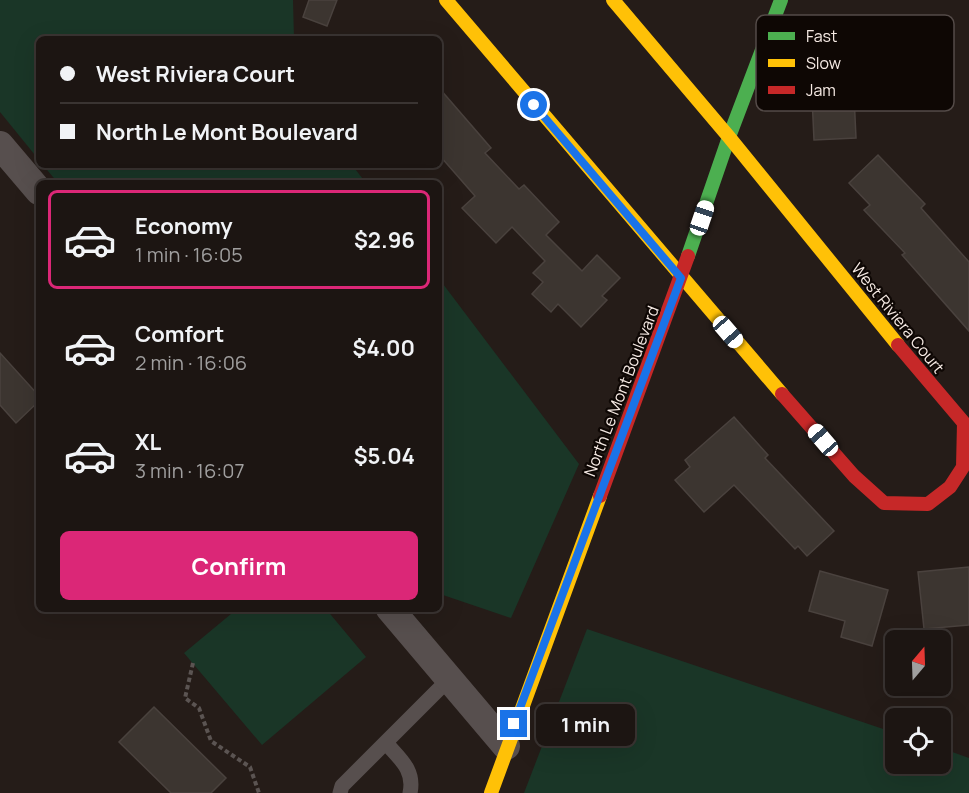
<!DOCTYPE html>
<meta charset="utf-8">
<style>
body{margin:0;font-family:Manrope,sans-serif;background:#251e1b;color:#f1f3f6;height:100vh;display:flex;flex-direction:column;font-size:22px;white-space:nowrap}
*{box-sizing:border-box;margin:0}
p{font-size:20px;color:#a09f9f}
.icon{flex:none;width:33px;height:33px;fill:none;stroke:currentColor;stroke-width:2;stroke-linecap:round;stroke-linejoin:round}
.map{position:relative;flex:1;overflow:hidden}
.sheet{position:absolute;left:36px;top:180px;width:406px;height:432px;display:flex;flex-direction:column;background:#1c1512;border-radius:9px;box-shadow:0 6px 24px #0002,0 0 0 2px #3a3432}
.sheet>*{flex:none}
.top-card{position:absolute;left:36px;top:36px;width:406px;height:132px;border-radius:9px;box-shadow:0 6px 24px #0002,0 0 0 2px #3a3432;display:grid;align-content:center;height:132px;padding:0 24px;background:#1c1512}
.needle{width:39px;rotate:19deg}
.fabs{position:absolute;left:885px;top:630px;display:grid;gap:12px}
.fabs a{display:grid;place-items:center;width:66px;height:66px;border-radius:9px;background:#1c1512;box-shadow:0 6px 24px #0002,0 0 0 2px #3a3432;font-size:30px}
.end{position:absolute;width:27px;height:27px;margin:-14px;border:8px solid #1a73e8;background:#fff;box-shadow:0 0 0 3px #fff}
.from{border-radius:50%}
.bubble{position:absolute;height:42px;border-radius:9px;background:#1c1512;box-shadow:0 6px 24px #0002,0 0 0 2px #3a3432;font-size:20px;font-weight:700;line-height:42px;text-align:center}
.car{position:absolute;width:18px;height:36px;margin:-18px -9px;border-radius:8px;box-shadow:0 0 4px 2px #0007;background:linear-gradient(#fff 24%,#345 0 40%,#fff 0 76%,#345 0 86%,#fff 0)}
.top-card b{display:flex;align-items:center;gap:21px;height:57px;font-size:22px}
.top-card b+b{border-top:2px solid #3a3432}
.top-card i{width:15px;height:15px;background:#f1f3f6}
ul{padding:10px 0 0;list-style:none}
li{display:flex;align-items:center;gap:18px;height:99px;margin:0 12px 9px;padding:0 12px;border:3px solid transparent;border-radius:9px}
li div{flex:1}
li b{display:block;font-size:22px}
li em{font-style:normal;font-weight:700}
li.current{border-color:#db2777}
li>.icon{width:54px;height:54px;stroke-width:1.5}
.primary-button{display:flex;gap:12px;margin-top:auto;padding:12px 24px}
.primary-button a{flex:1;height:69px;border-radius:9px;background:#db2777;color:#fff;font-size:24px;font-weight:700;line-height:69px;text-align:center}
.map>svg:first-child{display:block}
</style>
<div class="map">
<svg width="969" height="793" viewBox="0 0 969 793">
<rect width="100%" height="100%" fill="#251c18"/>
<path fill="#1a3627" d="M 0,0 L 293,0 L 294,39 L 39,39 L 39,160 L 0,112 Z
M 43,165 L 352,165 L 366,183 L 58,183 Z
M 440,280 L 579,464 L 511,618 L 440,594 Z
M 237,609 L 326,609 L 366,657 L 262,745 L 184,653 Z
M 587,629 L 895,733 L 896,764 L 940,764 L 941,748 L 969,758 L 969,793 L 524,793 Z"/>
<path fill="#3c3530" stroke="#4a423e" stroke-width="1.5" d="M 309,0 L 337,0 L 327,26 L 303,17 Z
M 853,51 L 854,64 L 873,63 L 875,95 L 854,95 L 856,138 L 814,140 L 810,54 Z
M 440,89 L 491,148 L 485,153 L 519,189 L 524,185 L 559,222 L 546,235 L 582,271 L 597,255 L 620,278 L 602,296 L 607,300 L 581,327 L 558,304 L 551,312 L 532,294 L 543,282 L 533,273 L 545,261 L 512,227 L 496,243 L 462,208 L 475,196 L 440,156 Z
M 878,155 L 925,204 L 921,208 L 969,262 L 969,331 L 902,255 L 905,253 L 864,210 L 870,205 L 849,183 Z
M 0,353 L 39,396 L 39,401 L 16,423 L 0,405 Z
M 734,417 L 768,455 L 765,458 L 834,531 L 807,556 L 798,546 L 795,549 L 734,485 L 704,512 L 675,480 L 690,467 L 685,460 Z
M 969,567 L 969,625 L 924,629 L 918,572 Z
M 820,571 L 888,590 L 872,646 L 841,637 L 845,621 L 809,611 Z
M 154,707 L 226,778 L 211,793 L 171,793 L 119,742 Z"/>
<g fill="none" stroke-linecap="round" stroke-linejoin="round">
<path stroke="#5b5452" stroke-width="4" stroke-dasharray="4.5 3" stroke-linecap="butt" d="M 193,663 L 185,698 L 199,708 L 211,741 L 250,767 L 259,793"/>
<path stroke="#574f4e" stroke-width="15" d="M 386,743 C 400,759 415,770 410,793
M 340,793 L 342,786 L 449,679"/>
<path stroke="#574f4e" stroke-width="28" d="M 0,145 L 39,191
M 390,609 L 506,746"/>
<path stroke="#4caf50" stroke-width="14" d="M 688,256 L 729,137 L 781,0"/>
<path stroke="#ffc107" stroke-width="14" d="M 446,0 L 782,394
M 613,0 L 729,137 L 898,345
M 491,793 L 600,496"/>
<path stroke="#c62828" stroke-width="14" d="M 782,394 L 854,476 L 884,503 L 928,504 L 950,487 L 963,467 L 964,423 L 898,345
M 600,496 L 688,256"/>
</g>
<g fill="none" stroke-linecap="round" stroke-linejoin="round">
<path stroke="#1a73e8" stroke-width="8" d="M 514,724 L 681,278 L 534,105"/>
</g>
<g text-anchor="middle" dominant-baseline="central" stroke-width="4.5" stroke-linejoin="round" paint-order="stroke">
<g font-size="16" fill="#f7ebe5" stroke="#0e0704">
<text transform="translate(898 318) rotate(51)">West Riviera Court</text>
<text transform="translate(621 391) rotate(-69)">North Le Mont Boulevard</text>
</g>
</g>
<rect x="756" y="15" width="198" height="96" rx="9" fill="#0e0704" stroke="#544b48" stroke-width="1.5"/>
<rect x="768" y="32" width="27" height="8" fill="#4caf50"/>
<rect x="768" y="59" width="27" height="8" fill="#ffc107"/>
<rect x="768" y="86" width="27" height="8" fill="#c62828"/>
<g font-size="16" fill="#f7ebe5">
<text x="806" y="42">Fast</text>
<text x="806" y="69">Slow</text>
<text x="806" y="96">Jam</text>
</g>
</svg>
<div class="fabs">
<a><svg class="needle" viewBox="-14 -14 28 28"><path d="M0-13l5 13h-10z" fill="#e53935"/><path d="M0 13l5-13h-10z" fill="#a09f9f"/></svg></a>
<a><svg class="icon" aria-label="locate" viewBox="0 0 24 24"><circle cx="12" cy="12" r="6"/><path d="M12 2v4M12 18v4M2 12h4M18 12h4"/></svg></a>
</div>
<i class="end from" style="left:534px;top:105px"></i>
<i class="end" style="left:514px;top:724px"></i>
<div class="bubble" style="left:536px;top:704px;width:99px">1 min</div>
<i class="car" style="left:702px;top:218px;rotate:19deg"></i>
<i class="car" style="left:728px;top:332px;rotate:139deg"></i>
<i class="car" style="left:823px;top:440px;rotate:319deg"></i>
<div class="top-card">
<b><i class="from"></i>West Riviera Court</b>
<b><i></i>North Le Mont Boulevard</b>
</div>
<section class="sheet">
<ul>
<li class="current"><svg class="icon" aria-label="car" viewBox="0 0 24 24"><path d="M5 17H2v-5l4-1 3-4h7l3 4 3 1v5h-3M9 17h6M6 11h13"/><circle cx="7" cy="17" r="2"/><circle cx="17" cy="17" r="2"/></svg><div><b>Economy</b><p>1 min · 16:05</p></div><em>$2.96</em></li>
<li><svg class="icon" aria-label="car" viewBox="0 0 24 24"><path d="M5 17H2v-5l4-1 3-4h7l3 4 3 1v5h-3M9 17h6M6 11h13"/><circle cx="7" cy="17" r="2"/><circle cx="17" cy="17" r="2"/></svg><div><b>Comfort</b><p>2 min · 16:06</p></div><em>$4.00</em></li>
<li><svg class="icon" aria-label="car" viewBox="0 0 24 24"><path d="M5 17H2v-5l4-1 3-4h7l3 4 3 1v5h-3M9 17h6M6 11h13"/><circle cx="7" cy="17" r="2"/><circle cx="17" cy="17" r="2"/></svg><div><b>XL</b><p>3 min · 16:07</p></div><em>$5.04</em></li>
</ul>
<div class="primary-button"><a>Confirm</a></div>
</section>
</div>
